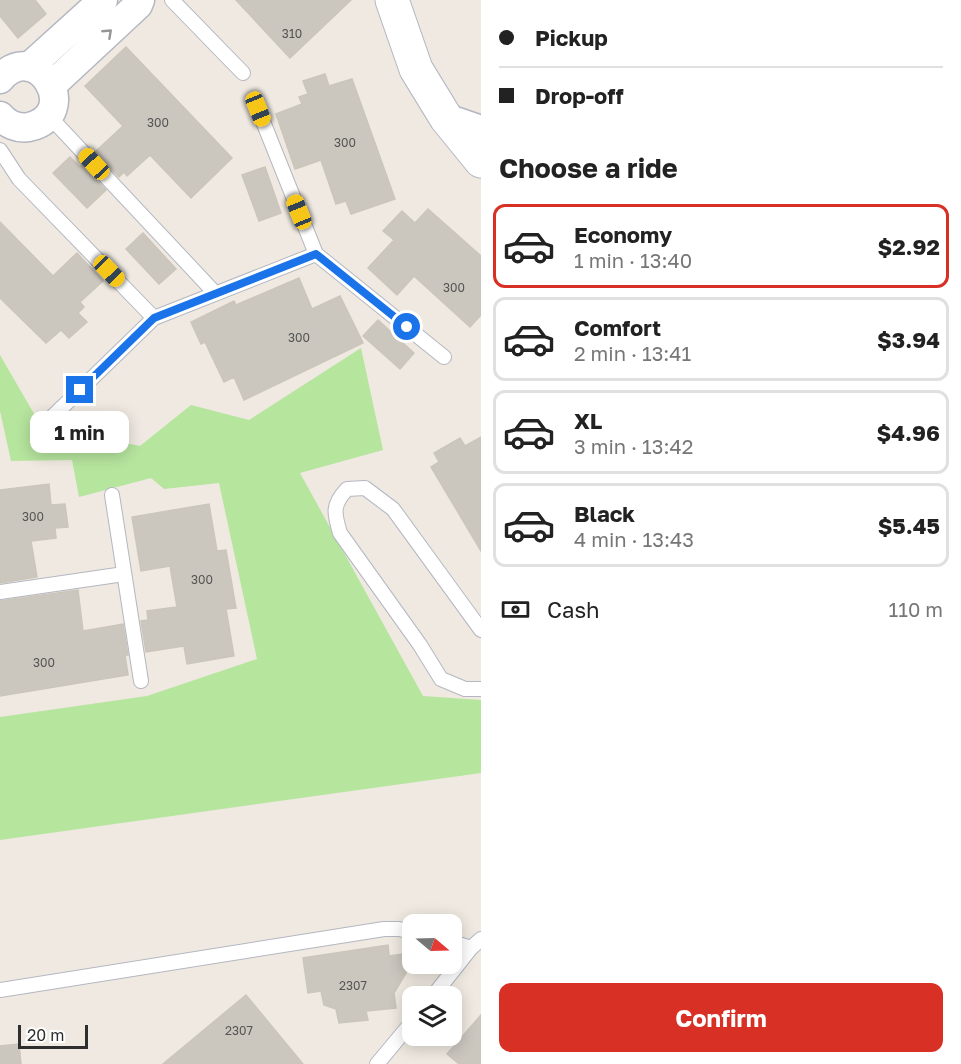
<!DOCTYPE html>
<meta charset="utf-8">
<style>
body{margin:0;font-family:"Golos Text",sans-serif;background:#f6f6f6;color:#222;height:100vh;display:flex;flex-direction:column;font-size:22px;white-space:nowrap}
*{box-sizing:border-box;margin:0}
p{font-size:20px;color:#767676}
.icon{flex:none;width:33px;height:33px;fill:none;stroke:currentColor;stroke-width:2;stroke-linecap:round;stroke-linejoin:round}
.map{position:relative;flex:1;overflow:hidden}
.sheet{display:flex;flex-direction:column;background:#fff;width:480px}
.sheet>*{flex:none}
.hud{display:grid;align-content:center;height:132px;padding:0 18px;background:#fff}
.needle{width:39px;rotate:109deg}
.buttons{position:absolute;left:402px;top:914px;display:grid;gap:12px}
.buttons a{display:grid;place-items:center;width:60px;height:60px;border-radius:12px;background:#fff;box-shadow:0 3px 15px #0003;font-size:30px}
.scale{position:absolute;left:18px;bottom:15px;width:70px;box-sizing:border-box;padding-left:6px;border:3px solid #2e2e2e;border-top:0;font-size:16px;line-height:21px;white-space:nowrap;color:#2e2e2e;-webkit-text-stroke:4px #fff;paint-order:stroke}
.end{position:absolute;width:27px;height:27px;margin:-14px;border:8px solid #1a73e8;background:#fff;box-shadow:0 0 0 3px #fff}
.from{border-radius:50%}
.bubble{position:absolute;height:42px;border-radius:12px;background:#fff;box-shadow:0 3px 15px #0003;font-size:20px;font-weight:700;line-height:42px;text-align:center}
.car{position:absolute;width:18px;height:36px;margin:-18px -9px;border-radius:8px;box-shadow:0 0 4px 2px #0007;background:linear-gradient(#f5c518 24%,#345 0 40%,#f5c518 0 76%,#345 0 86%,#f5c518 0)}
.hud b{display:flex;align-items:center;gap:21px;height:57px;font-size:22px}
.hud b+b{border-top:2px solid #e0e0e0}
.hud i{width:15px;height:15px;background:#222}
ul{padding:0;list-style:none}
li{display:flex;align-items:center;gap:18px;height:84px;margin:0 12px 9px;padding:0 6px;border:3px solid #e0e0e0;border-radius:12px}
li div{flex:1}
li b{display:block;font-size:22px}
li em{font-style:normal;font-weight:700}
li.on{border-color:#d93025}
li>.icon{width:54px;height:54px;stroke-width:1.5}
h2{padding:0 18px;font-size:27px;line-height:72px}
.pay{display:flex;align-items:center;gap:15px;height:66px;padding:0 18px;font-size:22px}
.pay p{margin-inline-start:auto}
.action{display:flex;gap:12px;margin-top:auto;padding:12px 18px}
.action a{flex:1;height:69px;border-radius:12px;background:#d93025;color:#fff;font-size:24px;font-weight:700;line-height:69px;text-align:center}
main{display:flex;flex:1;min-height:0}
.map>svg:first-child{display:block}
</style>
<main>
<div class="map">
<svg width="481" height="1064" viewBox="0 0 481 1064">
<rect width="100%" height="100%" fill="#efe9e1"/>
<path fill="#b6e59e" d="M 361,348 L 383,450 L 300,473 L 423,696 L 481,700 L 481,773 L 0,840 L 0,717 L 147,696 L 257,659 L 219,483 L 164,489 L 151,478 L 79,497 L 72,460 L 11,461 L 0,411 L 0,355 L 44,431 L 81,434 L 140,446 L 191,405 L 249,420 Z"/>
<path fill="#cbc7bf" stroke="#cbc5ba" stroke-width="1.5" d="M 0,0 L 35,0 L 46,14 L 18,38 L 0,16 Z
M 236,0 L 351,0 L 290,58 Z
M 126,47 L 232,158 L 191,198 L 150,155 L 127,176 L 124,172 L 119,177 L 95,152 L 123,126 L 85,86 Z
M 325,74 L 329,86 L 352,79 L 395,199 L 351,214 L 346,201 L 336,204 L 321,160 L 295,169 L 276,114 L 302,104 L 299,97 L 308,94 L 303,81 Z
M 70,157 L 80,167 L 82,165 L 106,190 L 87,208 L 53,173 Z
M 265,167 L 281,213 L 259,221 L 242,175 Z
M 428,209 L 481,256 L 481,315 L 470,327 L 414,276 L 397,295 L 368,268 L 394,240 L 383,231 L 402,211 L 415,223 Z
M 0,222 L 53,276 L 77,253 L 103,281 L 80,302 L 84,307 L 78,313 L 87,322 L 69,338 L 61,330 L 46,343 L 0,298 Z
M 143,233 L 176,269 L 159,284 L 126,249 Z
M 299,278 L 312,309 L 340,296 L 363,343 L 244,400 L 234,377 L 224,382 L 205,342 L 201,344 L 191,322 L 234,301 L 236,305 Z
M 378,320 L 414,353 L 400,369 L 363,336 Z
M 481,437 L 481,551 L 431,467 L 439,462 L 434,453 L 460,438 L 465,446 Z
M 49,484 L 51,505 L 65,504 L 68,527 L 55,528 L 56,538 L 31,541 L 37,577 L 0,583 L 0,490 Z
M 209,504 L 217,551 L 226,550 L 236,608 L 226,609 L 234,656 L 187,664 L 184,646 L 146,652 L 141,621 L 148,620 L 147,611 L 177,607 L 170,566 L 141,571 L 132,517 Z
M 78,590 L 83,631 L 123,624 L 128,655 L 125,655 L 128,675 L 0,696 L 0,601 Z
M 388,945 L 389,956 L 403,954 L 406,973 L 394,993 L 396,1008 L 366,1011 L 368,1020 L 339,1023 L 336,1009 L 324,1005 L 321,991 L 308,993 L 303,958 Z
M 246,995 L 303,1064 L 163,1064 Z
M 481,1015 L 481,1064 L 459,1064 L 447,1054 Z
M 19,1044 L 21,1064 L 0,1064 L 0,1046 Z"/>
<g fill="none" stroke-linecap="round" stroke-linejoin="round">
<g stroke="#b4b7c1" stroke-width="16">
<path id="service" d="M 172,0 L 243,73
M 258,109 L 316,254 L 444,357
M 49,116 L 215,293
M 0,150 L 19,179 L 154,318
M 50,419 L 154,318 L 316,254
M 112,495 L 141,681
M 0,592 L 124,574
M 481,630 L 393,509 L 365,488 L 347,489 C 332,505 334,513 340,533 L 420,645 L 441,679 L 465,689 L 481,689
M 452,942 L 471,948
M 0,990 L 384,929 L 399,929 L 412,932
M 433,996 L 471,948 L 481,939
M 377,1064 L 412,1022"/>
</g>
<g stroke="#b4b7c1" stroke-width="31">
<path id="minor" d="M 29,67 L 103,0
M 0,79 C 36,36 84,114 29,127 C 18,129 7,124 0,116
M 52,85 L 138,5 L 140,0
M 446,118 L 481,130"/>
</g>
<g stroke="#b4b7c1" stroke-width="35">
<path id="tertiary" d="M 392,0 L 416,69 L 446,118 L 481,161"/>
</g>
<use href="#service" stroke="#fff" stroke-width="14"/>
<use href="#minor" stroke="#fff" stroke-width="28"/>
<use href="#tertiary" stroke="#fff" stroke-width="33"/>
</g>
<defs><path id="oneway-chevron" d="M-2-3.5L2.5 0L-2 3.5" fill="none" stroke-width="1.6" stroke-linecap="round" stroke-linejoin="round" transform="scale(1.5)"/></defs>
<use stroke="#969696" href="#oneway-chevron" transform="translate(108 33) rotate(-43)"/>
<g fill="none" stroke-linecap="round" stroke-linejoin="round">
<path stroke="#1a73e8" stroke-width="8" d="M 80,390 L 154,318 L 316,254 L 407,327"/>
</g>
<g text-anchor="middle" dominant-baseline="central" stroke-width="4.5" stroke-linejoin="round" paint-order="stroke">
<g font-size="12" fill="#555452">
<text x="292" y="33">310</text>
<text x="158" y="122">300</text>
<text x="345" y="142">300</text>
<text x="454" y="287">300</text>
<text x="299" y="337">300</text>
<text x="33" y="516">300</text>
<text x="202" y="579">300</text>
<text x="44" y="662">300</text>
<text x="353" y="985">2307</text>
<text x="239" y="1030">2307</text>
</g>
</g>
</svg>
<div class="buttons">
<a><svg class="needle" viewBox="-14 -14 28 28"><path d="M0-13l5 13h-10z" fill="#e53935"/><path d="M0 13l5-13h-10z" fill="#767676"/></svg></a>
<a><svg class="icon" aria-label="layers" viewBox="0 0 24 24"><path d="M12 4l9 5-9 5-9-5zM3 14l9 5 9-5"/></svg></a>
</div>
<div class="scale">20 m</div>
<i class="end from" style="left:407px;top:327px"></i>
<i class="end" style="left:80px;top:390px"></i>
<div class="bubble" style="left:30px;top:411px;width:99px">1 min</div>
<i class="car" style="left:258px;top:109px;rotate:158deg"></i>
<i class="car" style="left:94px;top:164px;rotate:317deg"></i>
<i class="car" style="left:299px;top:212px;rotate:338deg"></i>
<i class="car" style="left:109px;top:271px;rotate:136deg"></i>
</div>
<section class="sheet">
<div class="hud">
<b><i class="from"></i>Pickup</b>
<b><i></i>Drop-off</b>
</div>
<h2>Choose a ride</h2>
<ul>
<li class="on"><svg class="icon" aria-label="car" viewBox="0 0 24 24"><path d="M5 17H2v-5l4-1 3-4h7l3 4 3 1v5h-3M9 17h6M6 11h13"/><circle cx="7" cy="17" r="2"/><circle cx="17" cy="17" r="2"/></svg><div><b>Economy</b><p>1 min · 13:40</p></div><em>$2.92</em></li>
<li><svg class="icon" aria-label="car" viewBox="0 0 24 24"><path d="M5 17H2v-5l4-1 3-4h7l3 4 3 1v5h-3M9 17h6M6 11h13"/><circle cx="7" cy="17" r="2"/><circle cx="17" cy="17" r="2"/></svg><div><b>Comfort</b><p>2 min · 13:41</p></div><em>$3.94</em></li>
<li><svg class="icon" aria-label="car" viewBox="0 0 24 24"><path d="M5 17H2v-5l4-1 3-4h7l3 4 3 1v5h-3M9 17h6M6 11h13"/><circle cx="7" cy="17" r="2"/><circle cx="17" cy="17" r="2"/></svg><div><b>XL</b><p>3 min · 13:42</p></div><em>$4.96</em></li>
<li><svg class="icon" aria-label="car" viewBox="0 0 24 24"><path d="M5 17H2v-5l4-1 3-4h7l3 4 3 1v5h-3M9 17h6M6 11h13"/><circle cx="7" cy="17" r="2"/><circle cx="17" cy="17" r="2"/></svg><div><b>Black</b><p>4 min · 13:43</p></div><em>$5.45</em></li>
</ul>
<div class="pay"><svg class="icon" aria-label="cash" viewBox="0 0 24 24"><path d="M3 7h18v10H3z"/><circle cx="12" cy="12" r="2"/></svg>Cash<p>110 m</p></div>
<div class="action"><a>Confirm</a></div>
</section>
</main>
